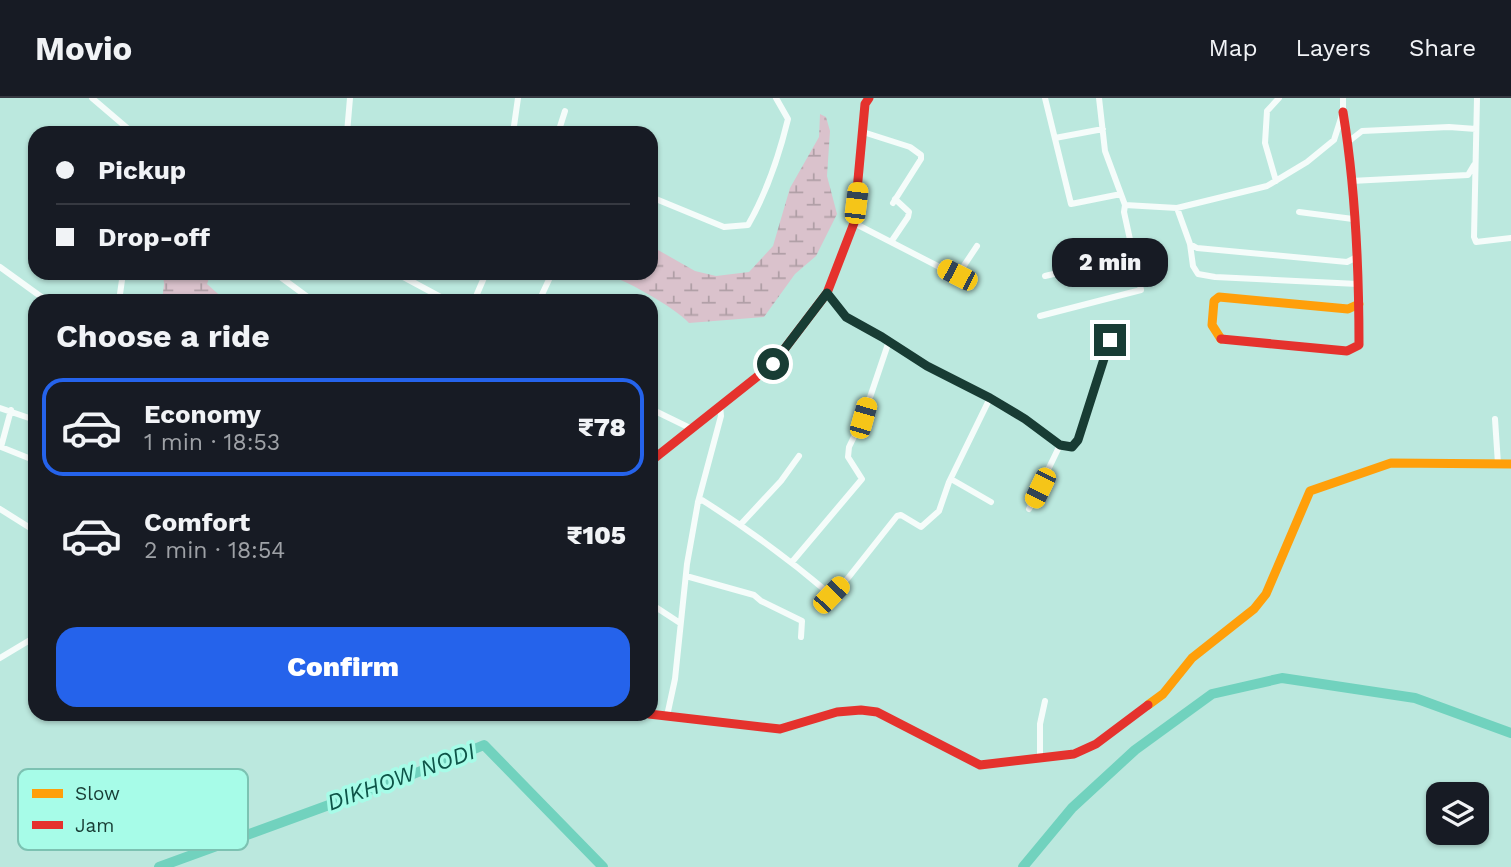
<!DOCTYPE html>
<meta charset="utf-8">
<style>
body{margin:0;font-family:"Work Sans",sans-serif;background:#20242c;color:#f1f3f6;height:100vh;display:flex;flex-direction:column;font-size:26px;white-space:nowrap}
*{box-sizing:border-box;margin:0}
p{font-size:23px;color:#9ea1a6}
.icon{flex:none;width:38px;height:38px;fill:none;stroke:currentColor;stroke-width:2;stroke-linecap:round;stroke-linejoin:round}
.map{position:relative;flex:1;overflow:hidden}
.sheet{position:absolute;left:28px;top:196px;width:630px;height:427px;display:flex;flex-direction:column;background:#171b24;border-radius:21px;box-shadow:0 2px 5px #0004}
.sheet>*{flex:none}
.hud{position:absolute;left:28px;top:28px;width:630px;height:154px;border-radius:21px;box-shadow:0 2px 5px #0004;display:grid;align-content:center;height:154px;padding:0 28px;background:#171b24}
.buttons{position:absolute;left:1426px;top:684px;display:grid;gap:14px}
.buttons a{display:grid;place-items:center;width:63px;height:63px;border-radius:14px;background:#171b24;box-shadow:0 2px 5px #0004;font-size:35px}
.end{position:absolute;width:32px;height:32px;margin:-16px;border:9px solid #183c34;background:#fff;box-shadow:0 0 0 4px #fff}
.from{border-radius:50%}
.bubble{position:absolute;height:49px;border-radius:21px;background:#171b24;box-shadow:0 2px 5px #0004;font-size:23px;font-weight:800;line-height:49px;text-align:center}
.car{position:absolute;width:21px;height:42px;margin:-21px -10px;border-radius:9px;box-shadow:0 0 5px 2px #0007;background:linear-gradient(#f5c518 24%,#345 0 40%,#f5c518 0 76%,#345 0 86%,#f5c518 0)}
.hud b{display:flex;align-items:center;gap:24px;height:66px;font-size:26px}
.hud b+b{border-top:2px solid #363941}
.hud i{width:18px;height:18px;background:#f1f3f6}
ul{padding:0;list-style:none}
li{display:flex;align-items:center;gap:21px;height:98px;margin:0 14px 10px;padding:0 14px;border:4px solid transparent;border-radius:21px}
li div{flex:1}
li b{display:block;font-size:26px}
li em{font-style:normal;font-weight:800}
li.selected{border-color:#2563eb}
li>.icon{width:63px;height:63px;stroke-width:1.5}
h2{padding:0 28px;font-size:32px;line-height:84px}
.action{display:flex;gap:14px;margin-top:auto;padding:14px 28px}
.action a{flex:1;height:80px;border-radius:21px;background:#2563eb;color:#fff;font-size:28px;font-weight:800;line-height:80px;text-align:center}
header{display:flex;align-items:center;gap:42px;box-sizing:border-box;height:98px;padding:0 35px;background:#171b24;border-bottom:2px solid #363941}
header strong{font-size:33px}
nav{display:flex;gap:38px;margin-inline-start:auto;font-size:24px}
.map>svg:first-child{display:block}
</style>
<header>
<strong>Movio</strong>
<nav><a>Map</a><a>Layers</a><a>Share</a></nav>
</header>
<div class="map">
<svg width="1511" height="769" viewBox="0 0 1511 769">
<defs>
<pattern id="wetland-marsh" width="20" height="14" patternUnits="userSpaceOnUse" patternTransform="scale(1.75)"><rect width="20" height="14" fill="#dac2cc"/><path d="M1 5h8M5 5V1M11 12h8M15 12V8" fill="none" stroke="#b09fa6"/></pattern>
</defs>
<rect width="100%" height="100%" fill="#bbe8de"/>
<path fill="url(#wetland-marsh)" d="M 820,16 L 826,19 L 830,33 L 827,78 L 837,116 L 816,158 L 795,176 L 764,219 L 689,225 C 676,210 621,179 602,175 L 651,175 L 651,148 L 695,173 L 716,178 L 749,174 L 773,148 L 790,90 L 819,39 Z
M 163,175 L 211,175 L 207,186 L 226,203 L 162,203 L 164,186 Z"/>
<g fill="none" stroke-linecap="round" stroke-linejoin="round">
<path stroke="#71d2be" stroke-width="10" d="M 159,769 L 411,677 L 484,647 L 603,769
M 1023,769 L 1072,710 L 1135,652 L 1212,596 L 1282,580 L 1415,600 L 1511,635"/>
<path stroke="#f5fcfa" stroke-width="6" d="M 92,0 L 133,35
M 1045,0 L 1071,106 L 1121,96
M 1099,0 L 1105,53 L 1125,107 L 1177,110 L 1267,88 L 1307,64 L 1334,42 L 1343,14 L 1343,0
M 1477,0 L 1474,139 L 1476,144 L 1511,140
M 863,34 L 910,49 L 921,57 L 921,61 L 893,105
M 347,35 L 350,0
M 513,35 L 518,0
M 558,35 L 565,13
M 599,35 L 600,33
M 1055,40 L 1103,31
M 1348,44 L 1362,33 L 1449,29 L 1476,31
M 1276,83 L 1265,45 L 1267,13 L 1279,0
M 1351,83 L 1468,77 L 1474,67
M 651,99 L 724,129 L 748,127 C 767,94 779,58 788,21 L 776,0
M 1177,110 L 1190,146 L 1197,150 L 1347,164 L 1355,160
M 1299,114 L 1353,121
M 854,125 L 957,178 L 977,148
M 891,144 L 908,119 L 909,114 L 895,101
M 1190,146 L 1193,168 L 1198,176 L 1215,179 L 1358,186
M 0,169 L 47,203
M 275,175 L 313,203
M 396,175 L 448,203
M 1045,178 L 1134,157
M 827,195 L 846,220 L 882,238 L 927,268 L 990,300 L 1025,321 L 1060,347 L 1072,349 L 1078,342 L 1110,242
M 119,203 L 123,175
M 474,203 L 486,175
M 539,203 L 552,175
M 1040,218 L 1141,192 L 1124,114 L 1125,107
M 0,310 L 35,322
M 651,311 L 690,330
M 11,312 L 1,349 L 31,361
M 1495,321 L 1498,366
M 951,381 L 991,404
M 698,404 L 702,402 C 748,431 790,462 831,497 L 848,480 L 897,418 L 901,417 L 921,429 L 939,413 L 949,384 L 990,300
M 0,411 L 35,433
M 1029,411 L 1060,347
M 741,426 L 781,383 L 799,358
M 792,464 L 862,381 L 848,359 L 849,349 L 863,320 L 889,243
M 686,478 L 754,497 L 761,503 L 802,523 L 801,539
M 651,506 L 680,525
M 0,560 L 35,539
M 667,618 L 675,581 L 687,466 L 698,404 L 721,318 L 720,307
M 1040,660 L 1040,626 L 1045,603"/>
<path stroke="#ff9f0a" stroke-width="9" d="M 1221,241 L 1212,227 L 1214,203 L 1219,199 L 1348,211 L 1359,206
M 1148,607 L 1163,596 L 1192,560 L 1254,511 L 1266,496 L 1310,393 L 1391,365 L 1511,366"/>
<path stroke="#e5322d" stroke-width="9" d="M 1221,241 L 1347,253 L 1359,247 C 1359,173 1355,87 1343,14
M 651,363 L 773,266 L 827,195 L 854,125 L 865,6 L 869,0
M 649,616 L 780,631 L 837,614 L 861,612 L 877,614 L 980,667 L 1074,656 L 1096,646 L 1148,607"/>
</g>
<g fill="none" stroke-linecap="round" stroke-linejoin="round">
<path stroke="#183c34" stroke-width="9" d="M 773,266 L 827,195 L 846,219 L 882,239 L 927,268 L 990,300 L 1025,321 L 1060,347 L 1072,349 L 1078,342 L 1110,242"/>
</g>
<g text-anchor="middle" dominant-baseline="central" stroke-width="7" stroke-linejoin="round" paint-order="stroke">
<g font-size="23" font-style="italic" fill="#0e5448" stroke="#a7fce8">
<text transform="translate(401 679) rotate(-20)">DIKHOW NODI</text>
</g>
</g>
<rect x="18" y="671" width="230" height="81" rx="10" fill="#a7fce8" stroke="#7cc2b2" stroke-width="2"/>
<rect x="32" y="691" width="31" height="9" fill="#ff9f0a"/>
<rect x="32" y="723" width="31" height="8" fill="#e5322d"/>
<g font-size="19" fill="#183c34">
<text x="75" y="702">Slow</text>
<text x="75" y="734">Jam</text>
</g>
</svg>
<div class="buttons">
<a><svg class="icon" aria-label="layers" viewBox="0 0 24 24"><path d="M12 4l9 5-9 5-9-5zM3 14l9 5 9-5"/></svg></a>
</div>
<i class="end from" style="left:773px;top:266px"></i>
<i class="end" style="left:1110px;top:242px"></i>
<div class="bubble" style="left:1052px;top:140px;width:116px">2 min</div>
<i class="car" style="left:856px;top:105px;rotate:7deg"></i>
<i class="car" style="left:957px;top:177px;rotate:297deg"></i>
<i class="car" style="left:863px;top:320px;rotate:16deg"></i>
<i class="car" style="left:1040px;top:390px;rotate:206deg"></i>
<i class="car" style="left:831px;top:497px;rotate:44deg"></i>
<div class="hud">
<b><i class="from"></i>Pickup</b>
<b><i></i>Drop-off</b>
</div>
<section class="sheet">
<h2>Choose a ride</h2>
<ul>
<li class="selected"><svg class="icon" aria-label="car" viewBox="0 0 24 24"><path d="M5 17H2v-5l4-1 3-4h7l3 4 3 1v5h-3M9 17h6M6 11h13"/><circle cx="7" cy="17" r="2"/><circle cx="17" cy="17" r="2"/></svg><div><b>Economy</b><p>1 min · 18:53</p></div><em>₹78</em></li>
<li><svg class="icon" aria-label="car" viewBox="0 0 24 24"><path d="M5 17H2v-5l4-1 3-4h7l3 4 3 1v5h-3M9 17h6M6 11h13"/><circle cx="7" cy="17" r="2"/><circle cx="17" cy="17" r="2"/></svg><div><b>Comfort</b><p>2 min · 18:54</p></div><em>₹105</em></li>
</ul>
<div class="action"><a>Confirm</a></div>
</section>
</div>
